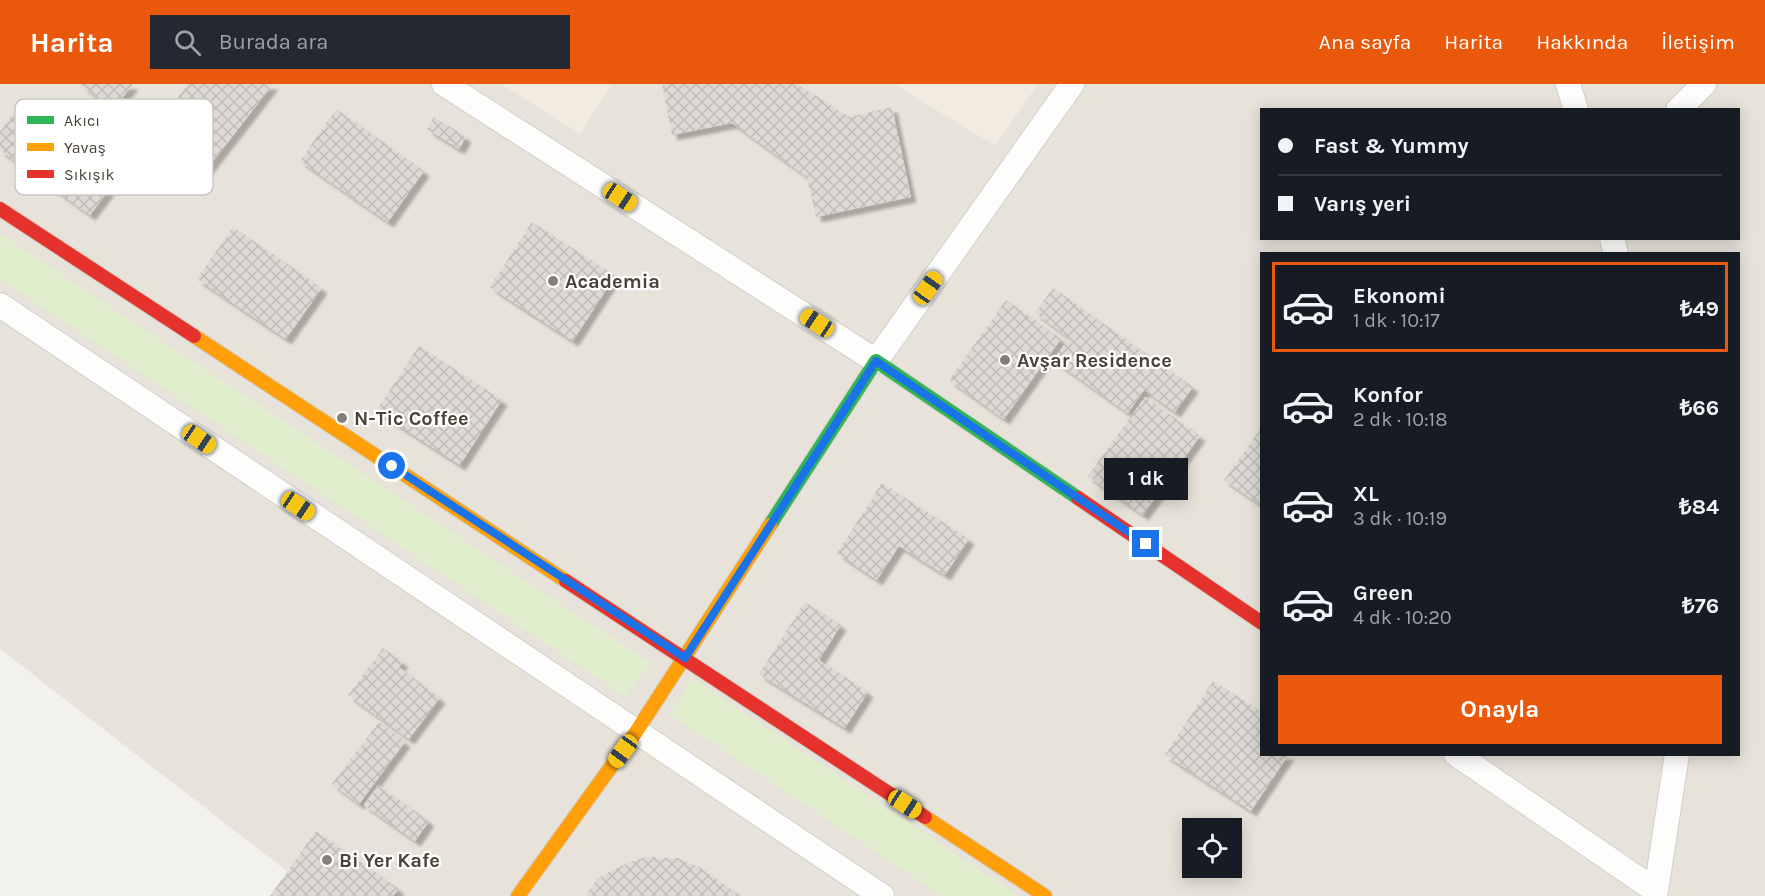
<!DOCTYPE html>
<html lang="tr">
<meta charset="utf-8">
<style>
body{margin:0;font-family:Karla,sans-serif;background:#242831;color:#f1f3f6;height:100vh;display:flex;flex-direction:column;font-size:22px;white-space:nowrap}
*{box-sizing:border-box;margin:0}
p{font-size:20px;color:#9ea1a6}
.icon{flex:none;width:33px;height:33px;fill:none;stroke:currentColor;stroke-width:2;stroke-linecap:round;stroke-linejoin:round}
.map{position:relative;flex:1;overflow:hidden}
.details{position:absolute;left:1260px;top:168px;width:480px;height:504px;display:flex;flex-direction:column;background:#171b24;border-radius:0px;box-shadow:0 3px 15px #0003}
.details>*{flex:none}
.banner{position:absolute;left:1260px;top:24px;width:480px;height:132px;border-radius:0px;box-shadow:0 3px 15px #0003;display:grid;align-content:center;height:132px;padding:0 18px;background:#171b24}
.controls{position:absolute;left:1182px;top:734px;display:grid;gap:12px}
.controls a{display:grid;place-items:center;width:60px;height:60px;border-radius:0px;background:#171b24;box-shadow:0 3px 15px #0003;font-size:30px}
.end{position:absolute;width:27px;height:27px;margin:-14px;border:8px solid #1a73e8;background:#fff;box-shadow:0 0 0 3px #fff}
.from{border-radius:50%}
.bubble{position:absolute;height:42px;border-radius:0px;background:#171b24;box-shadow:0 3px 15px #0003;font-size:20px;font-weight:700;line-height:42px;text-align:center}
.car{position:absolute;width:18px;height:36px;margin:-18px -9px;border-radius:8px;box-shadow:0 0 4px 2px #0007;background:linear-gradient(#f5c518 24%,#345 0 40%,#f5c518 0 76%,#345 0 86%,#f5c518 0)}
.banner b{display:flex;align-items:center;gap:21px;height:57px;font-size:22px}
.banner b+b{border-top:2px solid #363941}
.banner i{width:15px;height:15px;background:#f1f3f6}
ul{padding:10px 0 0;list-style:none}
li{display:flex;align-items:center;gap:18px;height:90px;margin:0 12px 9px;padding:0 6px;border:3px solid transparent;border-radius:0px}
li div{flex:1}
li b{display:block;font-size:22px}
li em{font-style:normal;font-weight:700}
li.on{border-color:#ea580c}
li>.icon{width:54px;height:54px;stroke-width:1.5}
.button{display:flex;gap:12px;margin-top:auto;padding:12px 18px}
.button a{flex:1;height:69px;border-radius:0px;background:#ea580c;color:#fff;font-size:24px;font-weight:700;line-height:69px;text-align:center}
header{display:flex;align-items:center;gap:36px;box-sizing:border-box;height:84px;padding:0 30px;background:#ea580c;color:#fff}
header strong{font-size:28px}
nav{display:flex;gap:33px;margin-inline-start:auto;font-size:21px}
.search{width:420px;height:54px;background:#242831;display:flex;align-items:center;gap:15px;box-sizing:border-box;padding:0 21px;border-radius:0px;color:#9ea1a6;font-size:22px}
.map>svg:first-child{display:block}
</style>
<header>
<strong>Harita</strong>
<div class="search"><svg class="icon" aria-label="search" viewBox="0 0 24 24"><circle cx="10" cy="10" r="6"/><path d="M15 15l6 6"/></svg>Burada ara</div>
<nav><a>Ana sayfa</a><a>Harita</a><a>Hakkında</a><a>İletişim</a></nav>
</header>
<div class="map">
<svg width="1765" height="812" viewBox="0 0 1765 812">
<defs>
<pattern id="building-cross-hatch" width="8" height="8" patternUnits="userSpaceOnUse" patternTransform="scale(1.5)"><rect width="8" height="8" fill="#dddad5"/><path d="M0 0l8 8M0 8l8-8" fill="none" stroke="#bfbcb7"/></pattern>
<filter id="shadow"><feDropShadow dx="5.5" dy="5.5" stdDeviation="1.5" flood-color="#0004"/></filter>
</defs>
<rect width="100%" height="100%" fill="#f3f1ed"/>
<path fill="#e7e3da" fill-rule="evenodd" d="M 0,0 L 1765,0 L 1765,812 L 319,812 L 0,565 ZM 1262,26 L 1738,26 L 1738,154 L 1262,154 ZM 1262,170 L 1738,170 L 1738,670 L 1262,670 ZM 1192,744 L 1232,744 L 1232,783 L 1192,783 Z"/>
<path fill="#f1ecdf" d="M 501,0 L 612,0 L 580,50 Z
M 894,0 L 1038,0 L 995,62 Z"/>
<path fill="#e1eecd" d="M 0,150 L 650,579 L 625,612 L 0,195 Z
M 692,594 L 1018,812 L 942,812 L 670,630 Z"/>
<path fill="url(#building-cross-hatch)" filter="url(#shadow)" d="M 80,0 L 133,0 L 113,26 Z
M 188,0 L 273,0 L 201,93 L 148,52 Z
M 662,0 L 797,0 L 849,33 L 892,23 L 911,113 L 816,133 L 807,93 L 732,39 L 672,51 Z
M 22,17 L 121,90 L 90,131 L 0,66 L 0,48 Z
M 336,25 L 424,87 L 388,138 L 300,77 Z
M 434,33 L 466,53 L 459,65 L 427,45 Z
M 532,138 L 615,192 L 573,257 L 490,203 Z
M 233,143 L 322,204 L 286,255 L 197,195 Z
M 1053,204 L 1193,303 L 1175,328 L 1144,306 L 1128,329 L 1053,276 L 1069,254 L 1035,229 Z
M 1006,216 L 1061,255 L 1004,335 L 949,296 Z
M 419,262 L 502,316 L 460,381 L 376,327 Z
M 1145,313 L 1200,352 L 1143,431 L 1088,392 Z
M 1262,343 L 1262,422 L 1224,396 Z
M 882,399 L 969,455 L 945,491 L 899,462 L 877,496 L 837,469 Z
M 805,518 L 841,541 L 819,576 L 868,608 L 845,644 L 759,590 Z
M 383,564 L 403,578 L 399,583 L 440,614 L 409,655 L 348,611 Z
M 1213,597 L 1262,628 L 1262,670 L 1289,670 L 1251,727 L 1165,671 Z
M 379,638 L 405,658 L 359,720 L 332,700 Z
M 378,701 L 429,737 L 415,757 L 364,721 Z
M 316,747 L 399,805 L 393,812 L 270,812 Z
M 645,773 L 678,774 L 699,783 L 741,812 L 585,812 L 598,794 L 623,781 Z"/>
<g fill="none" stroke-linecap="round" stroke-linejoin="round">
<g stroke="#d1cfca" stroke-width="26">
<path id="street" d="M 444,0 L 876,277 L 1072,0
M 1568,0 L 1576,26
M 1678,26 L 1704,0
M 1612,154 L 1616,170
M 0,221 L 882,812
M 1456,670 L 1656,807 L 1677,670"/>
</g>
<g stroke="#d3cec3" stroke-width="16">
<path id="fast" d="M 770,441 L 876,277 L 1078,414"/>
</g>
<g stroke="#d3cec3" stroke-width="16">
<path id="slow" d="M 194,252 L 566,497
M 925,733 L 1045,812
M 518,812 L 636,648 L 770,441"/>
</g>
<g stroke="#d3cec3" stroke-width="16">
<path id="jam" d="M 0,125 L 194,252
M 1078,414 L 1262,539
M 566,497 L 925,733"/>
</g>
<use href="#street" stroke="#fdfdfc" stroke-width="24"/>
<use href="#fast" stroke="#30b455" stroke-width="14"/>
<use href="#slow" stroke="#ff9f0a" stroke-width="14"/>
<use href="#jam" stroke="#e5322d" stroke-width="14"/>
</g>
<g fill="none" stroke-linecap="round" stroke-linejoin="round">
<path stroke="#1a73e8" stroke-width="8" d="M 392,382 L 685,574 L 876,277 L 1146,460"/>
</g>
<g fill="#858077" stroke="#fff" stroke-width="2">
<circle cx="553" cy="197" r="6"/>
<circle cx="1005" cy="276" r="6"/>
<circle cx="342" cy="334" r="6"/>
<circle cx="327" cy="776" r="6"/>
</g>
<g text-anchor="middle" dominant-baseline="central" stroke-width="4.5" stroke-linejoin="round" paint-order="stroke">
<g font-size="20" font-weight="bold" fill="#4a4337" stroke="#fff" text-anchor="start">
<text x="565" y="197">Academia</text>
<text x="1017" y="276">Avşar Residence</text>
<text x="354" y="334">N-Tic Coffee</text>
<text x="339" y="776">Bi Yer Kafe</text>
</g>
</g>
<rect x="15" y="15" width="198" height="96" rx="9" fill="#fff" stroke="#c9c7c3" stroke-width="1.5"/>
<rect x="27" y="32" width="27" height="8" fill="#30b455"/>
<rect x="27" y="59" width="27" height="8" fill="#ff9f0a"/>
<rect x="27" y="86" width="27" height="8" fill="#e5322d"/>
<g font-size="16" fill="#4a4337">
<text x="64" y="42">Akıcı</text>
<text x="64" y="69">Yavaş</text>
<text x="64" y="96">Sıkışık</text>
</g>
</svg>
<div class="controls">
<a><svg class="icon" aria-label="locate" viewBox="0 0 24 24"><circle cx="12" cy="12" r="6"/><path d="M12 2v4M12 18v4M2 12h4M18 12h4"/></svg></a>
</div>
<i class="end from" style="left:392px;top:382px"></i>
<i class="end" style="left:1146px;top:460px"></i>
<div class="bubble" style="left:1104px;top:374px;width:84px">1 dk</div>
<i class="car" style="left:620px;top:113px;rotate:123deg"></i>
<i class="car" style="left:928px;top:204px;rotate:35deg"></i>
<i class="car" style="left:817px;top:239px;rotate:303deg"></i>
<i class="car" style="left:199px;top:355px;rotate:124deg"></i>
<i class="car" style="left:298px;top:422px;rotate:124deg"></i>
<i class="car" style="left:623px;top:667px;rotate:216deg"></i>
<i class="car" style="left:905px;top:720px;rotate:123deg"></i>
<div class="banner">
<b><i class="from"></i>Fast &amp; Yummy</b>
<b><i></i>Varış yeri</b>
</div>
<section class="details">
<ul>
<li class="on"><svg class="icon" aria-label="car" viewBox="0 0 24 24"><path d="M5 17H2v-5l4-1 3-4h7l3 4 3 1v5h-3M9 17h6M6 11h13"/><circle cx="7" cy="17" r="2"/><circle cx="17" cy="17" r="2"/></svg><div><b>Ekonomi</b><p>1 dk · 10:17</p></div><em>₺49</em></li>
<li><svg class="icon" aria-label="car" viewBox="0 0 24 24"><path d="M5 17H2v-5l4-1 3-4h7l3 4 3 1v5h-3M9 17h6M6 11h13"/><circle cx="7" cy="17" r="2"/><circle cx="17" cy="17" r="2"/></svg><div><b>Konfor</b><p>2 dk · 10:18</p></div><em>₺66</em></li>
<li><svg class="icon" aria-label="car" viewBox="0 0 24 24"><path d="M5 17H2v-5l4-1 3-4h7l3 4 3 1v5h-3M9 17h6M6 11h13"/><circle cx="7" cy="17" r="2"/><circle cx="17" cy="17" r="2"/></svg><div><b>XL</b><p>3 dk · 10:19</p></div><em>₺84</em></li>
<li><svg class="icon" aria-label="car" viewBox="0 0 24 24"><path d="M5 17H2v-5l4-1 3-4h7l3 4 3 1v5h-3M9 17h6M6 11h13"/><circle cx="7" cy="17" r="2"/><circle cx="17" cy="17" r="2"/></svg><div><b>Green</b><p>4 dk · 10:20</p></div><em>₺76</em></li>
</ul>
<div class="button"><a>Onayla</a></div>
</section>
</div>
